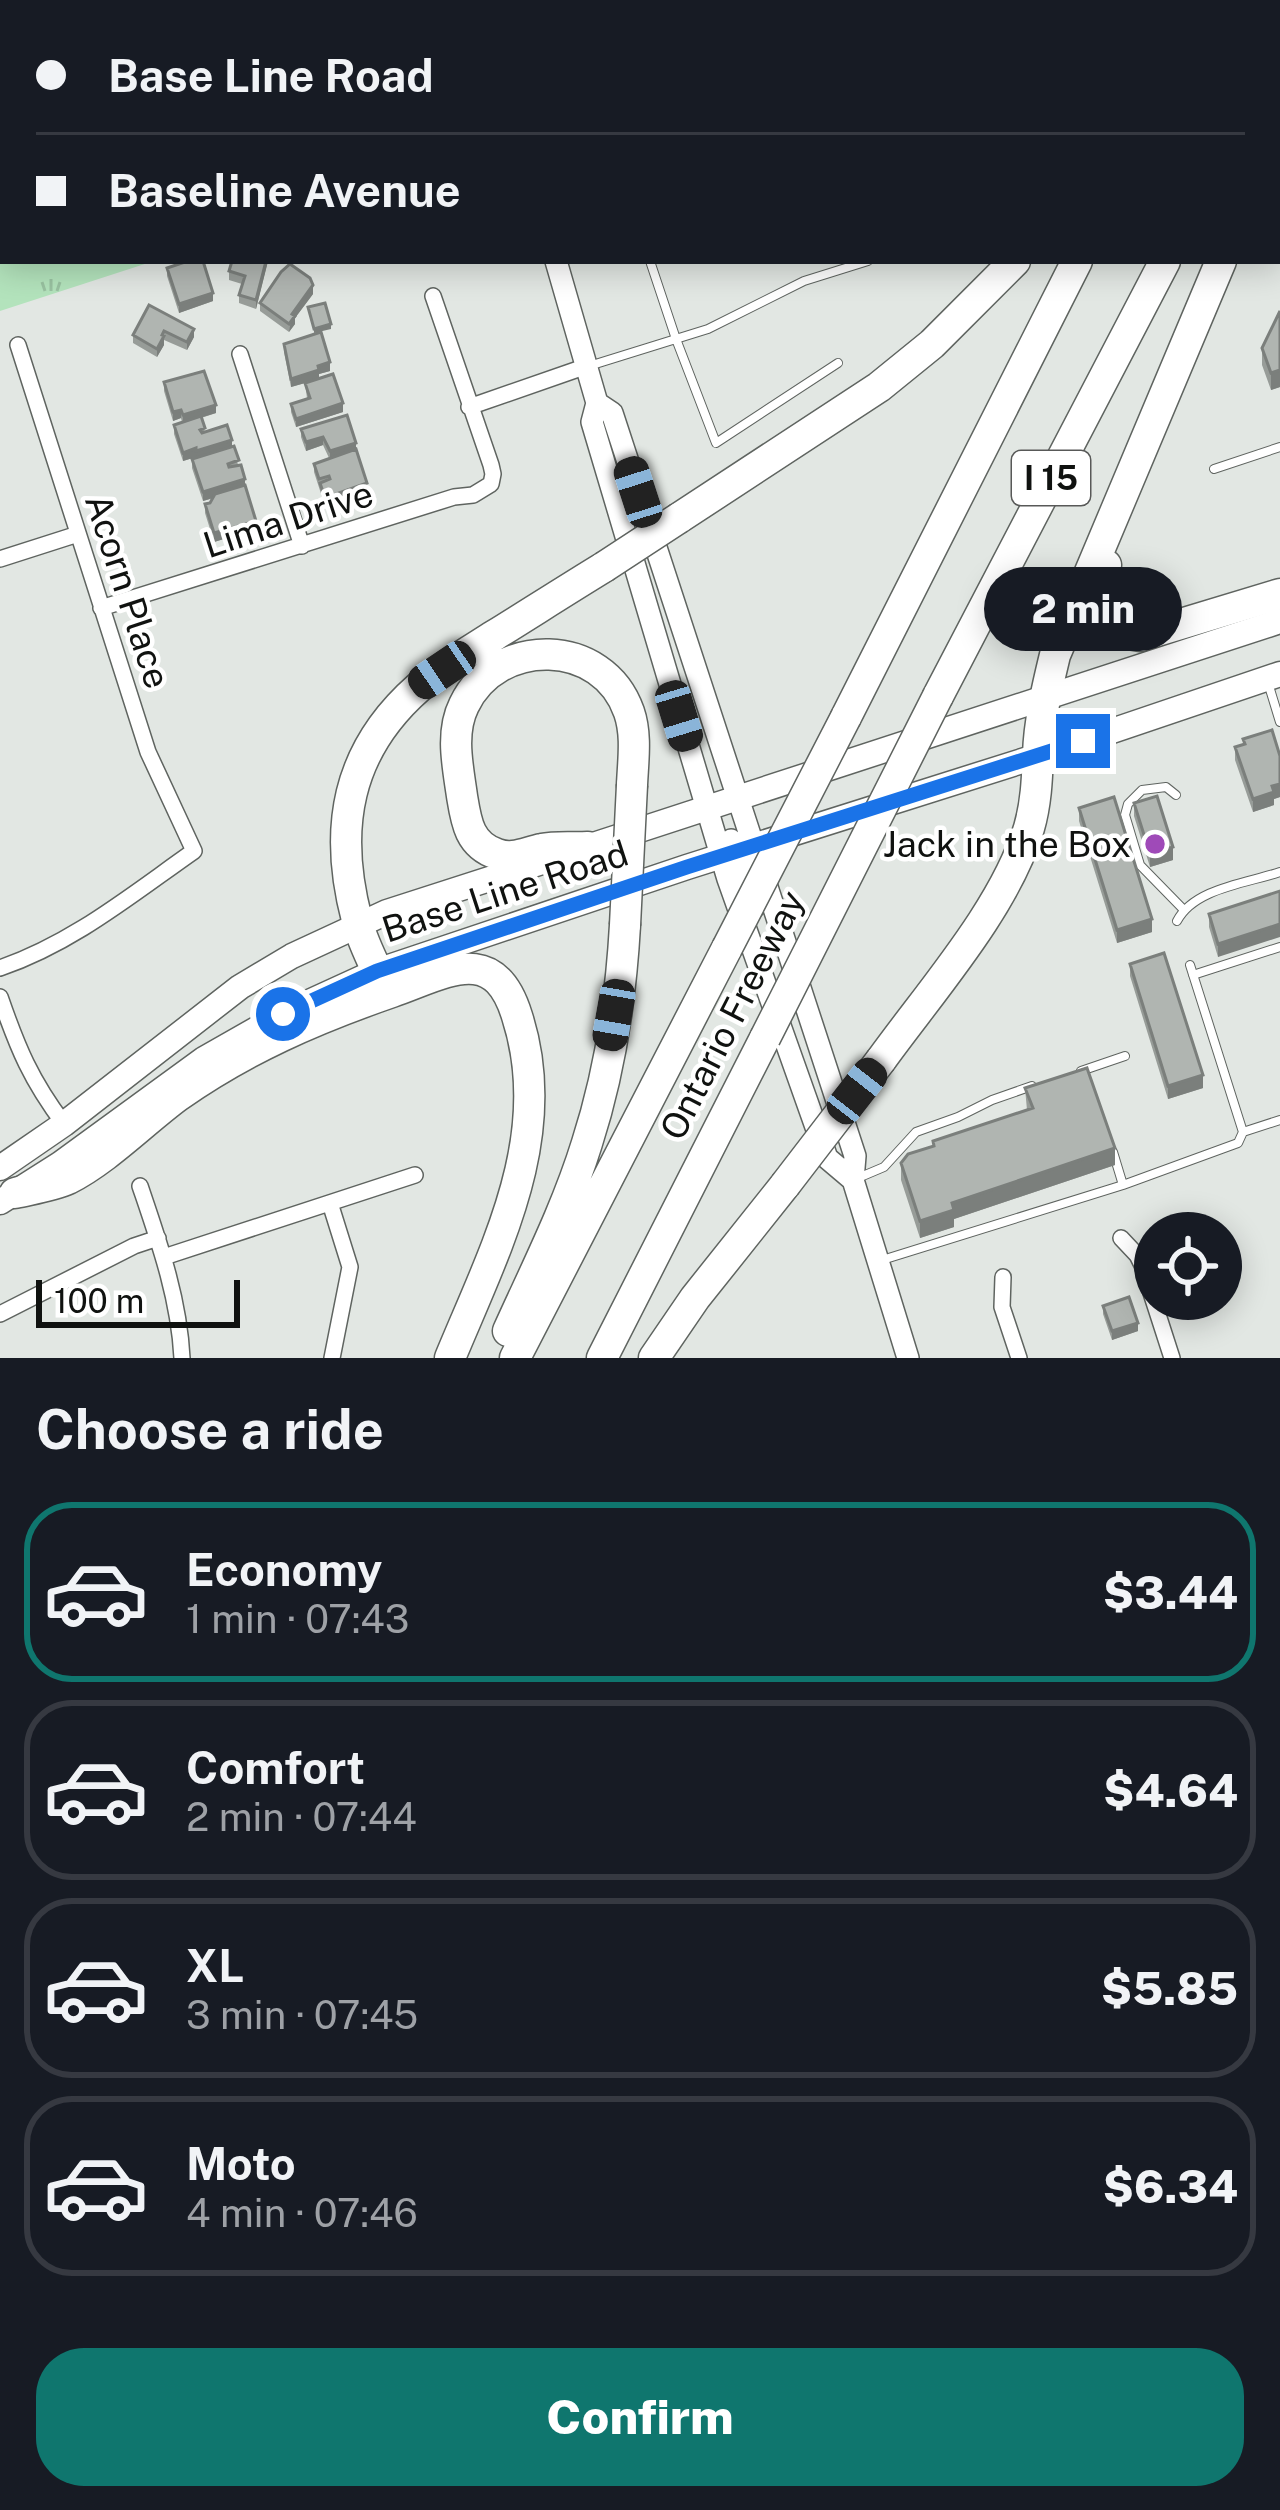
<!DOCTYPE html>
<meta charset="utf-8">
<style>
body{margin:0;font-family:"Public Sans",sans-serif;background:#242831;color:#f1f3f6;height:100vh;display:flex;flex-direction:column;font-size:45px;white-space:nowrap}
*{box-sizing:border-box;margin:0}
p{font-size:39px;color:#9ea1a6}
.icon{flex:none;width:66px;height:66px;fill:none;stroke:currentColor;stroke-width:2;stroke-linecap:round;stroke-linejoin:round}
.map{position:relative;height:1358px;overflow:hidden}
.side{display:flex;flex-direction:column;background:#171b24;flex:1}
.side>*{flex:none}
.top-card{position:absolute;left:0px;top:0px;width:1281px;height:264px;box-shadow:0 6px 30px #0003;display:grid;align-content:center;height:264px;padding:0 36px;background:#171b24}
.tools{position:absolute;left:1134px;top:1212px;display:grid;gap:24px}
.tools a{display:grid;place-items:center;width:108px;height:108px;border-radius:50%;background:#171b24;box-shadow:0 6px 30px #0003;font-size:60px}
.scale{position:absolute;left:36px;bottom:30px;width:204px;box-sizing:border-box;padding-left:12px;border:6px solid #101210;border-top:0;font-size:33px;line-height:42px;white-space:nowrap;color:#101210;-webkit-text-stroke:9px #fff;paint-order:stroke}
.end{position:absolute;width:54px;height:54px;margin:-27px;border:15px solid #1a73e8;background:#fff;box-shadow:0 0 0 6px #fff}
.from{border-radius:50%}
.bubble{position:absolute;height:84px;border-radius:42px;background:#171b24;box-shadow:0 6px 30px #0003;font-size:39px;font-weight:800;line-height:84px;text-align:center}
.car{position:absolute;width:36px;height:72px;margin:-36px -18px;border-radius:15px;box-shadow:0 0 9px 3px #0007;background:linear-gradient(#222 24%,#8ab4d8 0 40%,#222 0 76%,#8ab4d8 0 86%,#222 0)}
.top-card b{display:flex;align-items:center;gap:42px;height:114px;font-size:45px}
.top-card b+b{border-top:3px solid #363941}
.top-card i{width:30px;height:30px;background:#f1f3f6}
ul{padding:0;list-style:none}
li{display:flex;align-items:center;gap:36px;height:180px;margin:0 24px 18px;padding:0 12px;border:6px solid #363941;border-radius:48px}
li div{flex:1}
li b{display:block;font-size:45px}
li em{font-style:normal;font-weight:800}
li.on{border-color:#0f766e}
li>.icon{width:108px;height:108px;stroke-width:1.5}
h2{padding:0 36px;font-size:54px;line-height:144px}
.button{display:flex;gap:24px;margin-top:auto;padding:24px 36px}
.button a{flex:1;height:138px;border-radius:48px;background:#0f766e;color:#fff;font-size:48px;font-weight:800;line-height:138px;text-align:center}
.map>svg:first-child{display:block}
</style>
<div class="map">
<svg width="1280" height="1358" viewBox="0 0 1280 1358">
<defs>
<pattern id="park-tufts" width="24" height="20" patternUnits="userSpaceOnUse" patternTransform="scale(3)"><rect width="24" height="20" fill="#b3e3bc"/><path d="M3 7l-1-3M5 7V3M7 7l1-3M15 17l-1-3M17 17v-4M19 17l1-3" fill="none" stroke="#99c2a1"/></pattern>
</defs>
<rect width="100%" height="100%" fill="#e2e7e3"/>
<path fill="url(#park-tufts)" d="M 3,245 L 3,261 L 154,261 L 0,311 L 0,246 Z"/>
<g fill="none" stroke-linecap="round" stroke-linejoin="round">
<g stroke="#5f6460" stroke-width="10">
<path id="service" d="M 650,261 L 676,339 L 716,443 L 838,363
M 589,366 L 708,329 L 804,281 L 868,261
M 1214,469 L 1280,447
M 1269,686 L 1280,722
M 1176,795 L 1166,787 L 1142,790 L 1128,804 L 1125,815 L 1140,865 L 1183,909
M 1177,921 C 1194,888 1248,883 1280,872
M 1193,975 L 1280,947
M 1081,1071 L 1125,1056
M 1243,1132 L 1280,1120
M 1113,1152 L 1123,1185
M 858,1178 L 884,1167 L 916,1132 L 958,1117 L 992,1100 L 1032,1086
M 879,1261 L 1123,1185 L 1238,1143 L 1243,1132 L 1190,965"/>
</g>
<g stroke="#5f6460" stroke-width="18">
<path id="minor" d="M 115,0 L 116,3
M 326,0 L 327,3
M 240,354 L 302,546
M 469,407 L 587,366
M 0,559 L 78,534
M 101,608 L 454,497 L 473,495 L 491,484 L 493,474 L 491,465 L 433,296
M 0,968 C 73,943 131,895 194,851 L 148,752 L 18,345
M 0,997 C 18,1049 31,1080 64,1124
M 140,1186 C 159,1242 179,1298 182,1358
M 330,1203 L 350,1267 L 332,1358
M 1121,1238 L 1137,1255 L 1142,1265 L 1172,1358
M 164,1257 L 415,1175
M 1003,1277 L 1002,1307 L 1019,1358
M 0,1314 L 134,1246 L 158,1238"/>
</g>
<g stroke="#5f6460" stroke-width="24">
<path id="secondary" d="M 473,0 L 474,3
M 556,261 L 597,403 L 592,422 L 728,879 L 827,1158 L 853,1180
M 597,403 L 612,413 L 855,1156 L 853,1180 L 908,1358
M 731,840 L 754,907"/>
</g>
<g stroke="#5f6460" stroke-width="27">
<path id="primary" d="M 575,851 L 1280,621
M 0,1168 L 64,1124 L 240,987 L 292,956 L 387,912 L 542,862
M 0,1202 L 60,1164 L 204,1059 L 283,1014 L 377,971 L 687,867 L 1038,756 L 1280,674"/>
</g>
<g stroke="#5f6460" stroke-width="33">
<path id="motorway" d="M 1206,3 L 1210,0
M 1278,45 L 1280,41
M 1278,109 L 1280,103
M 679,518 L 879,387 L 932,344 L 1015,261
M 1106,565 C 1092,604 1094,631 1141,636 L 1280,594
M 938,696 L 1165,261
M 846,717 L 1077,261
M 588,847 C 573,848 556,846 542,849 C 526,852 513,860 497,854 C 469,845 466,821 462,796 C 458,767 450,733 464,705 C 497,636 603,637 629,712 C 637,735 633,761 632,785
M 377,971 C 370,955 361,938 357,920 C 333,829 346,751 419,687 C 442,667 470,651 495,635 C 532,612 568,589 604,567
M 881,1060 C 930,992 1005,908 1029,828 C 1036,804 1037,780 1038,755 C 1039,722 1047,688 1055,655 L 1221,261
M 15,1193 C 32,1189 53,1186 68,1179 C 106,1160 144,1121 178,1096 C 245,1049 314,1019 392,992 C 446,973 494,941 517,1016 C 556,1136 495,1249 450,1358
M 508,1331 C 536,1269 567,1208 587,1143 C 609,1075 621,997 625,925
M 515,1358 L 727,948
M 602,1358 L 765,1038
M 654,1358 L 695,1298 L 785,1185"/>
</g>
<use href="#service" stroke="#fff" stroke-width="8"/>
<use href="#minor" stroke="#fff" stroke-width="15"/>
<use href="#secondary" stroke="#fff" stroke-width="21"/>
<use href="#primary" stroke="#fff" stroke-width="24"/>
<use href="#motorway" stroke="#fff" stroke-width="30"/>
<g stroke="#5f6460" stroke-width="33" stroke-linecap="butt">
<path id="motorway-bridge" d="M 604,567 L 679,518
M 625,925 L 632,785
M 727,948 L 846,717
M 765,1038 L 938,696
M 785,1185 L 881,1060"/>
</g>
<use href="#motorway-bridge" stroke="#fff" stroke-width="30"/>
</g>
<path fill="#979c98" d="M 268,261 L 256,309 L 239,303 L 239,295 L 242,284 L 229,280 L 229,271 Z
M 167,268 L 213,301 L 179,313 L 167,276 Z
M 313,294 L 295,318 L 295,324 L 289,332 L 260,311 L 260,303 Z
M 149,305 L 194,337 L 187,350 L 164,340 L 164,345 L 157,357 L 133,343 L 133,335 Z
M 1280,311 L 1280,387 L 1271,390 L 1262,365 L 1262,348 Z
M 284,344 L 330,371 L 319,374 L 319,378 L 343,412 L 296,427 L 291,412 L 291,404 L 307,398 L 305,383 L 291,387 L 284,352 Z
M 164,382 L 216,413 L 201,418 L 205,432 L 232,446 L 245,486 L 256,529 L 214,542 L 205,513 L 205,504 L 210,503 L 214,498 L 203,501 L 192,468 L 192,459 L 196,457 L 183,461 L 174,434 L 174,425 L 182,422 L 181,418 L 173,421 L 164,391 Z
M 301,429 L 356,450 L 367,492 L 325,506 L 314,472 L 314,464 L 329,458 L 323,445 L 306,451 L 301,437 Z
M 1243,739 L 1280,756 L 1280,797 L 1274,799 L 1274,805 L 1253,812 L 1235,760 L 1235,747 L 1243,744 Z
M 1134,803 L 1173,860 L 1150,867 L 1134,816 Z
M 1079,808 L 1152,932 L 1117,943 L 1079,821 Z
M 1280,891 L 1218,957 L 1209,927 L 1209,914 Z
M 1130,964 L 1203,1088 L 1168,1099 L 1130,976 Z
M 1025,1088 L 1115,1165 L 954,1219 L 954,1227 L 920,1238 L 901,1180 L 901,1163 L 933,1146 L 933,1141 L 1027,1110 Z
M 1103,1306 L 1138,1331 L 1112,1340 L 1103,1314 Z"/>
<path fill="#7b7f7c" d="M 266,261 L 268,261 L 256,309 L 256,300 Z
M 313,285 L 313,294 L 295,318 L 295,324 L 289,332 L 292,314 Z
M 213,293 L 213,301 L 179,313 L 179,304 Z
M 331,324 L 331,329 L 314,333 L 314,329 Z
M 194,329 L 194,337 L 187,350 L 187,342 Z
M 164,331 L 164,345 L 157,357 L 157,349 Z
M 330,362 L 330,371 L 319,374 L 319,379 L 291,387 L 291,379 L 318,366 Z
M 1280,370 L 1280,387 L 1271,390 L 1271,373 Z
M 343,403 L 343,412 L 296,427 L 296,419 Z
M 216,405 L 216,413 L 183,423 L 183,415 Z
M 181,410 L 181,418 L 173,421 L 173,412 Z
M 323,437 L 323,445 L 306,451 L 306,442 Z
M 232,440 L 232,448 L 196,460 L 196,451 Z
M 356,443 L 356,452 L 330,460 L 330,451 Z
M 196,448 L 196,457 L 183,461 L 183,453 Z
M 245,479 L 245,488 L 203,501 L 203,492 Z
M 367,483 L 367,492 L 325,506 L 325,498 Z
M 256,521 L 256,529 L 214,542 L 214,533 Z
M 1280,784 L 1280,797 L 1274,799 L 1274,805 L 1253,812 L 1253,799 L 1272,786 Z
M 1173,847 L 1173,860 L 1150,867 L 1150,854 Z
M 1152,919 L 1152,932 L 1117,943 L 1117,930 Z
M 1280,924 L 1280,937 L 1218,957 L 1218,944 Z
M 1203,1075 L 1203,1088 L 1168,1099 L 1168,1086 Z
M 1115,1148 L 1115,1165 L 954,1219 L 954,1227 L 920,1238 L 920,1221 L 952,1203 Z
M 1138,1323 L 1138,1331 L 1112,1340 L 1112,1331 Z"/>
<path fill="#b0b5b1" stroke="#7b7f7c" stroke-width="3" d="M 188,261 L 203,261 L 213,293 L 179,304 L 167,268 Z
M 232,261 L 266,261 L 256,300 L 239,295 L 245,276 L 229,271 Z
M 290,264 L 310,278 L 313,285 L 292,314 L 295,316 L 289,324 L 260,303 L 281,272 Z
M 325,303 L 331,324 L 314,329 L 308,307 Z
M 149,305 L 194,329 L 187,342 L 164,331 L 162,335 L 164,336 L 157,349 L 133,335 Z
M 1280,311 L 1280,370 L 1271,373 L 1262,348 Z
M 321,332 L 330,362 L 318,366 L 319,370 L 291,379 L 284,344 Z
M 204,371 L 216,405 L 183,415 L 181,410 L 173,412 L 164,382 Z
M 333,374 L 343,403 L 296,419 L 291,404 L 310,398 L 305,383 Z
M 347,415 L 356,443 L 330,451 L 323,437 L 306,442 L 301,429 Z
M 201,416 L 205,428 L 200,430 L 202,433 L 227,425 L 232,440 L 196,451 L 196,448 L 183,453 L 174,425 Z
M 234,446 L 239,460 L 228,464 L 229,467 L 241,465 L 245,479 L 203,492 L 192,459 Z
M 356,449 L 367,483 L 325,498 L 320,483 L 330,479 L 329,476 L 319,479 L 314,464 Z
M 245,485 L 256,521 L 214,533 L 205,504 L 210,503 L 215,494 Z
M 1272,730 L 1280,756 L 1280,784 L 1272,786 L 1274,792 L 1253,799 L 1235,747 L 1245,744 L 1243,739 Z
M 1157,796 L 1173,847 L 1150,854 L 1134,803 Z
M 1114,797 L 1152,919 L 1117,930 L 1079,808 Z
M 1280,891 L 1280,924 L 1218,944 L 1209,914 Z
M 1164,953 L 1203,1075 L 1168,1086 L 1130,964 Z
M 1087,1068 L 1115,1148 L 952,1203 L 954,1210 L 920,1221 L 901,1163 L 908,1154 L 934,1146 L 933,1141 L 1033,1108 L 1025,1088 Z
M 1129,1297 L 1138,1323 L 1112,1331 L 1103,1306 Z"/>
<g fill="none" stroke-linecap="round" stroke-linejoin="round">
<path stroke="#1a73e8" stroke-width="15" d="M 283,1014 L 377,971 L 687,867 L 1083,741"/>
</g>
<circle fill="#9f4ab8" stroke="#fff" stroke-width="4.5" cx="1155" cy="844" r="12"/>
<g text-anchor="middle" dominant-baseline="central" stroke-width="9" stroke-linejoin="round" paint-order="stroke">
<rect fill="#fff" stroke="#585958" stroke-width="3" x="1012" y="451" width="78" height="54" rx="9"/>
<g font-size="33" font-weight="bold" fill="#101210">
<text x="1051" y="478">I 15</text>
</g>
<g font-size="36" fill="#101210" stroke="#fff">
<text transform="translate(288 519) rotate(-18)">Lima Drive</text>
<text transform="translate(128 591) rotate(72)">Acorn Place</text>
<text transform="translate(505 891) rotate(-18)">Base Line Road</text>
<text transform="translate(732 1015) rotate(-63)">Ontario Freeway</text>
</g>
<g font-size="36" fill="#101210" stroke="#fff" text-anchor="end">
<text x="1131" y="844">Jack in the Box</text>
</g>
</g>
</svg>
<div class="tools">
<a><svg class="icon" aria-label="locate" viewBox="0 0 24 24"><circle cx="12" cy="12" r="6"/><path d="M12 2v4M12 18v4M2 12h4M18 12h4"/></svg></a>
</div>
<div class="scale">100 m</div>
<i class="end from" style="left:283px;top:1014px"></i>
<i class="end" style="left:1083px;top:741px"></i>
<div class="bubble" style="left:984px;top:567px;width:198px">2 min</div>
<i class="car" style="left:638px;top:492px;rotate:342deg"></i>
<i class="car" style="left:442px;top:670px;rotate:236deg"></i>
<i class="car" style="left:679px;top:716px;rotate:163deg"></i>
<i class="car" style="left:614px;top:1015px;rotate:190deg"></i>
<i class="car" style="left:857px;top:1091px;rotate:38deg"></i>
<div class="top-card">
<b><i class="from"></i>Base Line Road</b>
<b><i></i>Baseline Avenue</b>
</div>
</div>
<section class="side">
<h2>Choose a ride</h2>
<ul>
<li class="on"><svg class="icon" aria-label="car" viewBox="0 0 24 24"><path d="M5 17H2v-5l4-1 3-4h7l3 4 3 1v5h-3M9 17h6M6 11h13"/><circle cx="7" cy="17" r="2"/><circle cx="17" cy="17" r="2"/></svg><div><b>Economy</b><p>1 min · 07:43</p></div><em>$3.44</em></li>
<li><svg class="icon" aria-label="car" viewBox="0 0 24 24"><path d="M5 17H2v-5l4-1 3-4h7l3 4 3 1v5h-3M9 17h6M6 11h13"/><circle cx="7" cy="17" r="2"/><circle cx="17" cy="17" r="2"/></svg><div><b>Comfort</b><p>2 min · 07:44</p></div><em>$4.64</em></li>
<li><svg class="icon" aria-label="car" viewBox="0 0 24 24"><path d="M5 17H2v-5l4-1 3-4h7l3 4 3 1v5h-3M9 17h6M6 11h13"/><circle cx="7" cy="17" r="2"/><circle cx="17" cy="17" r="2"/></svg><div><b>XL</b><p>3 min · 07:45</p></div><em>$5.85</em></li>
<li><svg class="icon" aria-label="car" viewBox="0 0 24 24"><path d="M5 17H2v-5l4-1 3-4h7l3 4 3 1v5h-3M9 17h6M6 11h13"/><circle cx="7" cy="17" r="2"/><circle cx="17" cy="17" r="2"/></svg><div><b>Moto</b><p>4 min · 07:46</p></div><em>$6.34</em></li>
</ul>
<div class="button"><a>Confirm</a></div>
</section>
